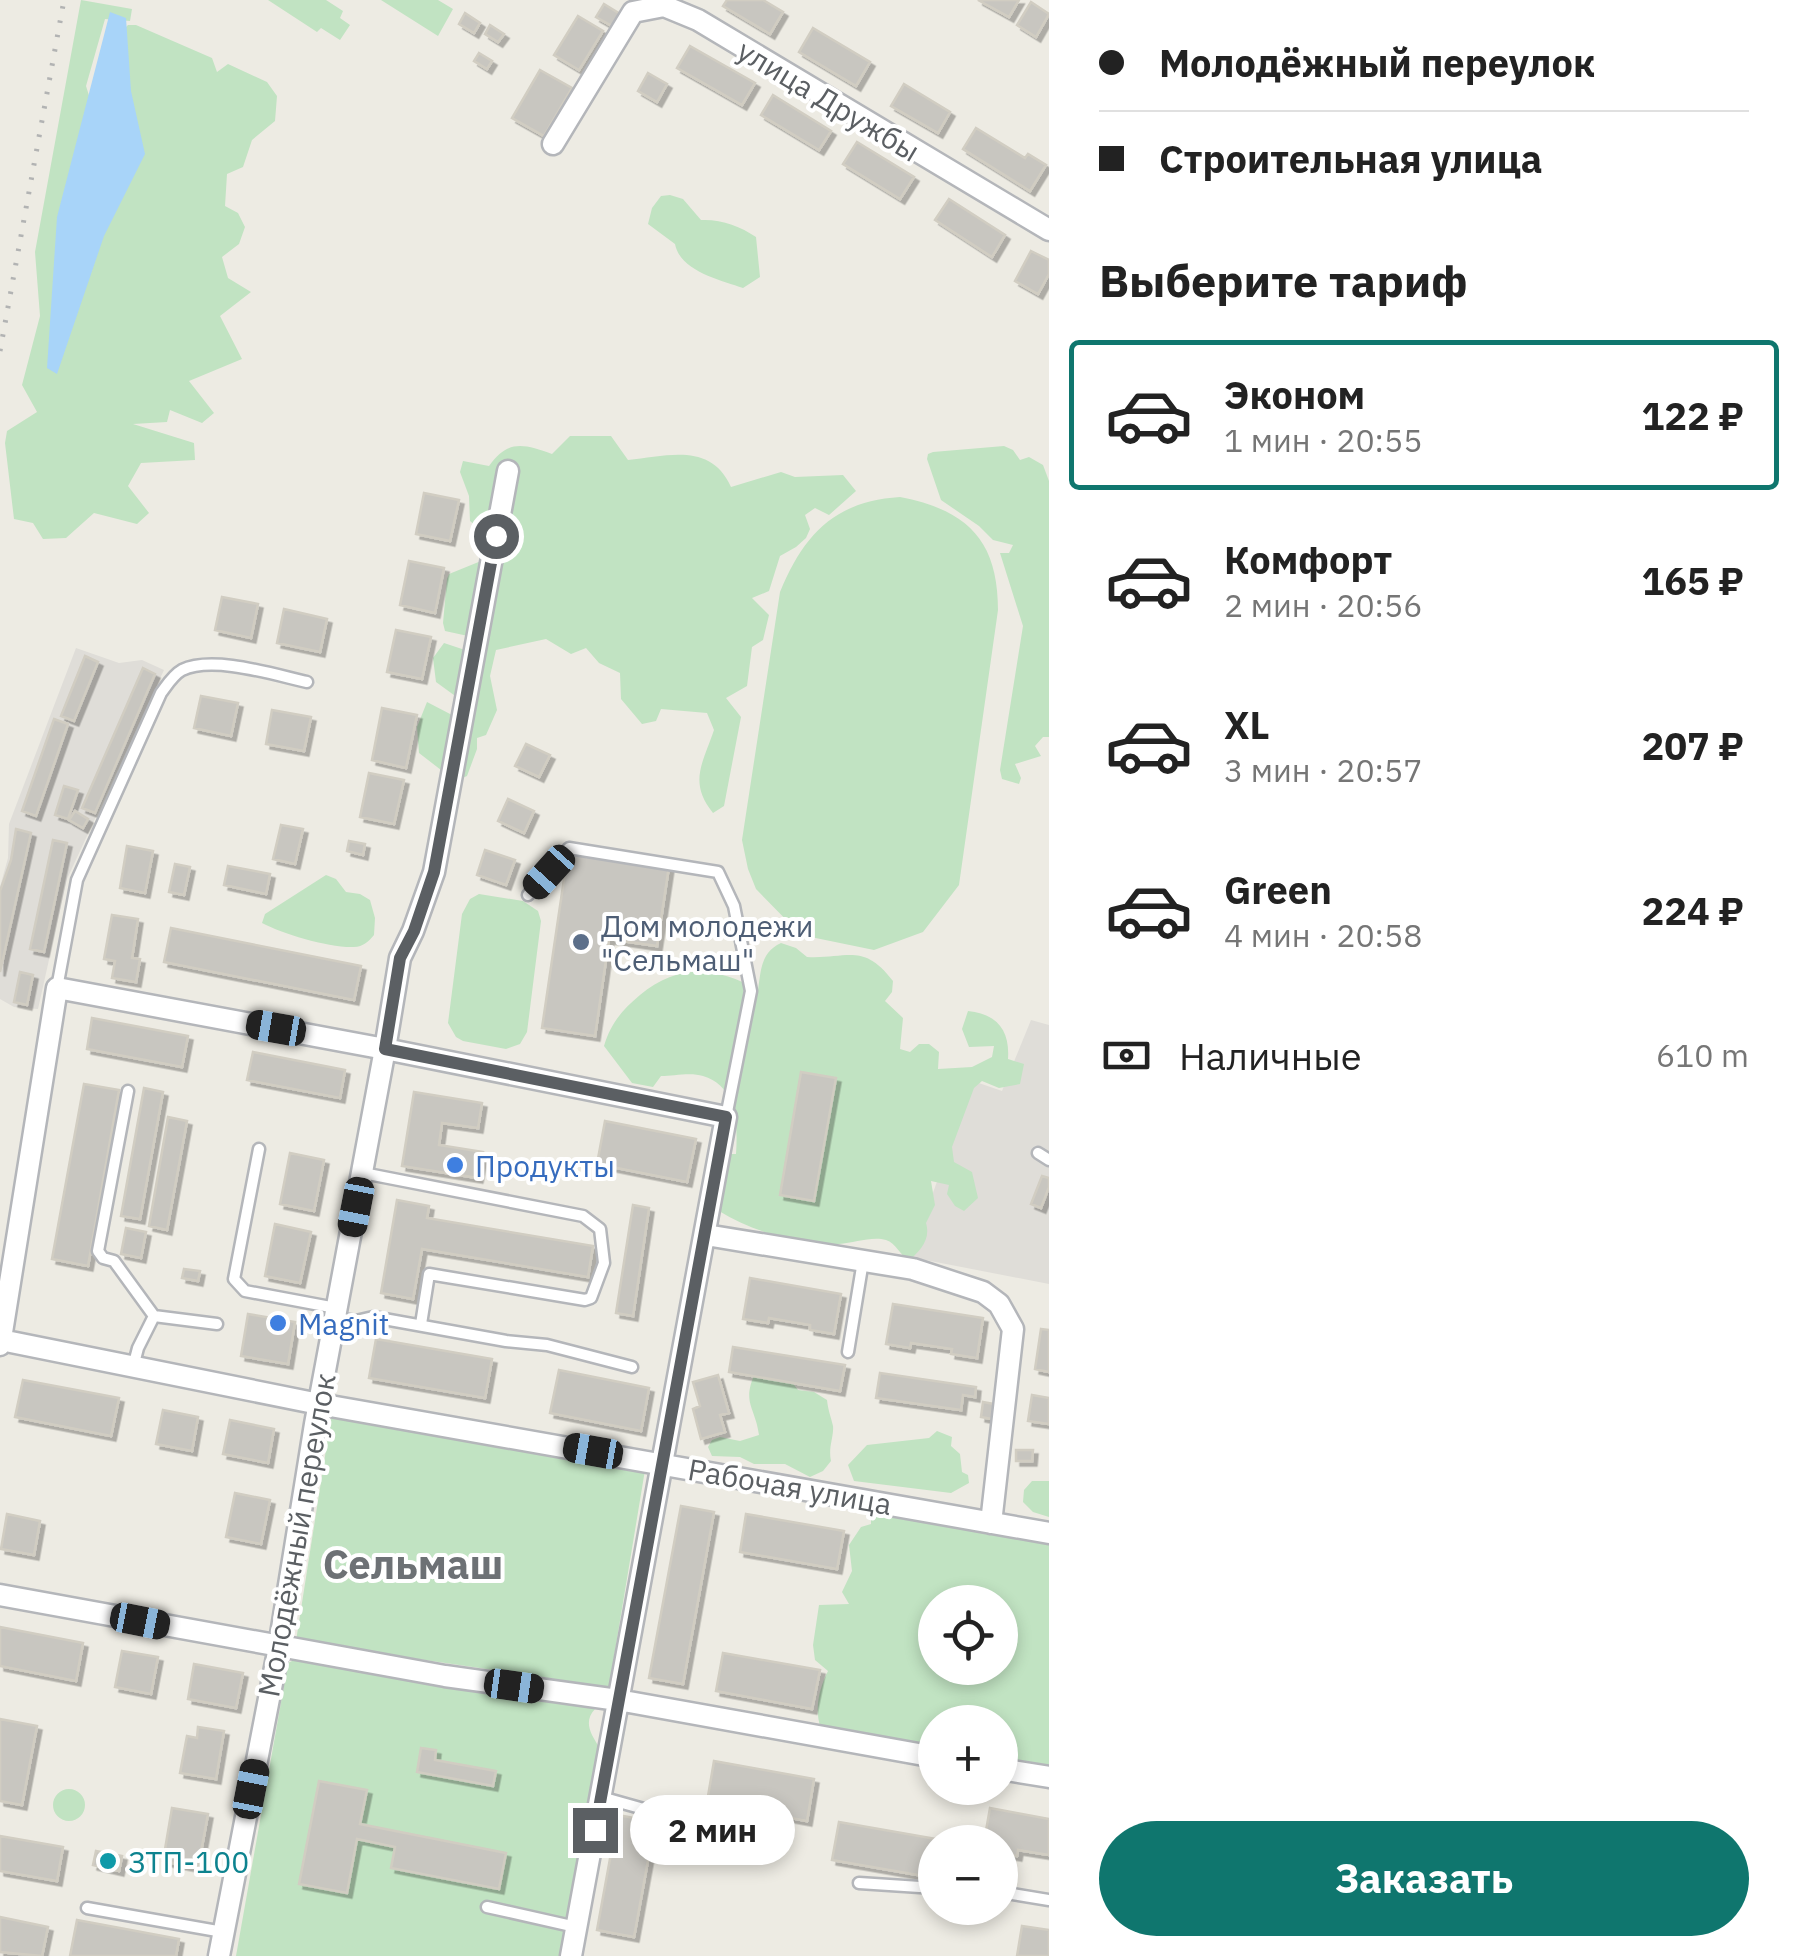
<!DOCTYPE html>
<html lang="ru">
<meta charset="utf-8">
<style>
body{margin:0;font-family:"IBM Plex Sans",sans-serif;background:#f6f6f6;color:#222;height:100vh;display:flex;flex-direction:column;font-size:38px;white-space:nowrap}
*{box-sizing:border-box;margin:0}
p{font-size:32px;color:#767676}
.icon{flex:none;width:55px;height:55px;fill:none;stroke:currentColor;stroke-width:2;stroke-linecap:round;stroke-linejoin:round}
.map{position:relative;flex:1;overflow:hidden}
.side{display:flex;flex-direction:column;background:#fff;width:750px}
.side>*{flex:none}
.guide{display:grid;align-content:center;height:220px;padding:0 50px;background:#fff}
.buttons{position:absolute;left:918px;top:1585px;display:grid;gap:20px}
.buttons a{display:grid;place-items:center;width:100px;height:100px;border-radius:50%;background:#fff;box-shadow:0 5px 15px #0003;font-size:50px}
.end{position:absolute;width:45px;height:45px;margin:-22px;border:12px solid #5b5f63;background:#fff;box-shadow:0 0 0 5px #fff}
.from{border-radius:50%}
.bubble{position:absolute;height:70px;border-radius:35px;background:#fff;box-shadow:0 5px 15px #0003;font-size:32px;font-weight:800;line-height:70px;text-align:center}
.car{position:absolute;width:30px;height:60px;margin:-30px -15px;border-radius:12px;box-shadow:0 0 8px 2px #0007;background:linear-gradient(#222 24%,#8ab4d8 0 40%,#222 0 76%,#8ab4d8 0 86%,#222 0)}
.guide b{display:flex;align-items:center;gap:35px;height:95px;font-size:38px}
.guide b+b{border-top:2px solid #e0e0e0}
.guide i{width:25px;height:25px;background:#222}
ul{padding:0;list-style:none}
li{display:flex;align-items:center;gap:30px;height:150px;margin:0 20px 15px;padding:0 30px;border:5px solid transparent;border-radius:10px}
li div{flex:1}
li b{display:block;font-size:38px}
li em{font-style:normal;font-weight:800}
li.current{border-color:#0f766e}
li>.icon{width:90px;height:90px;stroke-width:1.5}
h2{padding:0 50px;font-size:45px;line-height:120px}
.pay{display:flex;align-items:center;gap:25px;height:110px;padding:0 50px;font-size:38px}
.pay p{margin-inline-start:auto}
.cta{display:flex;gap:20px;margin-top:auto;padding:20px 50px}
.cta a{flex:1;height:115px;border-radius:60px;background:#0f766e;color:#fff;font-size:40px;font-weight:800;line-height:115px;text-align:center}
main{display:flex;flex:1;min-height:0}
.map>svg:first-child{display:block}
</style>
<main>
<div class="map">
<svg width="1049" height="1956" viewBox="0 0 1049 1956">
<defs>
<filter id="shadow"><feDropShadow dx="4.5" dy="4.5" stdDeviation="0" flood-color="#0004"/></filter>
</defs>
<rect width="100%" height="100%" fill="#edebe3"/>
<path fill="#dfddd8" d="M 76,648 L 119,663 L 142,660 L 164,670 L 67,879 L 38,1009 L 14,1007 L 0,999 L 0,887 L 8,858 L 9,824 Z
M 1031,1020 L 1049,1025 L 1049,1284 L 910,1257 L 973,1081 L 1002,1091 Z"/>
<path fill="#c1e3c2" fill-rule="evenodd" d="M 81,0 L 132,9 L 130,21 L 105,19 L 86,86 L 97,121 L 123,30 L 128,25 L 136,25 L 212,58 L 217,72 L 228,64 L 267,82 L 277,96 L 275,121 L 252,140 L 243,167 L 227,174 L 225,206 L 238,213 L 245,227 L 239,244 L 222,257 L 228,278 L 251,292 L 220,316 L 242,359 L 189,381 L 214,413 L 202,423 L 170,410 L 167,422 L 133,424 L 194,443 L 195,460 L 141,463 L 128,486 L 149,513 L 137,524 L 94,513 L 66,538 L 43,539 L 33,523 L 14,519 L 5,443 L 7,431 L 37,412 L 22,385 L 40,316 L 35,252 Z
M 268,0 L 326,0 L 343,11 L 340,18 L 350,25 L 340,40 L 321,28 L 317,32 Z
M 381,0 L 438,0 L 453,9 L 438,36 Z
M 670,195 L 683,199 L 701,220 C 721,219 740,226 756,237 L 760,277 L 743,288 C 720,280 680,271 675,244 L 648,224 L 652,208 L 661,196 Z
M 570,436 L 611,436 L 628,460 C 668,456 711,442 731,487 L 781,472 L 795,477 L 843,475 L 856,491 L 829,515 L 815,508 L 805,515 L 810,529 L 806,538 L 796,547 L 780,556 L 769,591 L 752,598 L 769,615 L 763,640 L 752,647 L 747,686 L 726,698 L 741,717 L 724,806 L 713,813 C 688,782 703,763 714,730 L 707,713 L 661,709 L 656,721 L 642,724 L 621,699 L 620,673 L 599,663 L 586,648 L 571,654 L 546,639 L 496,650 L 490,676 L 497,710 L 486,735 L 477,738 L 477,749 L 467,776 L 460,779 L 441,770 L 419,753 L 417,727 L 427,702 L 452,715 L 458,698 L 436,682 L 433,658 L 444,643 L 465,650 L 468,636 L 445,631 L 443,623 L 447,579 L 449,574 L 481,561 L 487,535 L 470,521 L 469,496 L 460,472 L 463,461 L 489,466 C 508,439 524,444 552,454 Z
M 1004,446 L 1013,450 L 1020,460 L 1029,457 L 1043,465 L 1049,481 L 1049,737 L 1043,737 L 1035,746 L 1041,756 L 1015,764 L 1021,778 L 1019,784 L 1002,779 L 1000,770 L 1023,626 L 1000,553 L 1009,553 L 1013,545 L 993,540 L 979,526 L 941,500 L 927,459 L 928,454 L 933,452 Z
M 900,497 C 967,510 998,540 998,610 L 959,885 L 923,932 L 874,950 L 801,935 L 756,889 L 748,869 L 742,840 L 780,592 C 804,534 835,501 900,497 Z
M 326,875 L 336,879 L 346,892 L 360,894 L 370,900 L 375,918 L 374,935 C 369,941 363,947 354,947 C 329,948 283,934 262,923 L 265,914 Z
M 479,894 L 523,901 L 538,911 L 541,921 L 527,1032 L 520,1044 L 506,1049 L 463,1041 L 456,1037 L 448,1023 L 462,914 L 470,899 Z
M 781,943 L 796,948 L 807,957 C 848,959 863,942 893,981 L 892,992 L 885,1001 L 903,1018 L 900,1049 L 910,1052 L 919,1044 L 929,1044 L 939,1052 L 938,1069 L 972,1067 L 992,1057 L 994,1046 L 969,1047 L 962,1029 L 968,1011 C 997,1014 1010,1030 1008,1059 L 1024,1064 L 1020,1084 L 999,1088 L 982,1081 L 974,1088 L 952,1147 L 954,1162 L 972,1172 L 978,1198 L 964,1211 L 955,1206 L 947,1194 L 949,1185 L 931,1181 L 935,1205 L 926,1223 C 931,1240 920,1250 909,1261 C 900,1255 896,1243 886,1240 C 872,1236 854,1243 839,1244 C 799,1245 753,1232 719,1211 L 724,1154 L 736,1154 C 738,1125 737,1086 703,1076 C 691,1072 673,1076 661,1076 L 653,1087 L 632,1083 L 604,1046 C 611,1023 622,1010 640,995 C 678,964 716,966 758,990 C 761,970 761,952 781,943 Z
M 756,1371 L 785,1373 L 798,1390 L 814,1392 L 827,1400 C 828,1410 831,1417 833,1426 C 834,1437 828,1447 831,1461 L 823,1471 L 810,1477 L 785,1464 L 754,1464 L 740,1457 L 712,1456 L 708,1447 L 712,1440 L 720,1437 L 740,1441 L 759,1435 C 755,1406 741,1403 756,1371 Z
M 331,1418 L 645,1470 L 609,1687 L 296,1641 Z
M 937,1431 L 952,1437 L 951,1446 L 960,1454 L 962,1472 L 968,1475 L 969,1483 L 951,1493 L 854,1481 L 848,1465 L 867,1445 L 929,1438 Z
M 1032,1481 L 1049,1481 L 1049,1517 L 1033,1512 L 1023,1502 L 1024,1490 Z
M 875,1509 L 1049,1540 L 1049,1769 L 1000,1760 L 1000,1722 L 935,1722 L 935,1749 L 821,1729 C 814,1709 819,1689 828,1671 L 815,1660 L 813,1645 L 819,1605 L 849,1604 L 842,1592 L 852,1571 L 849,1545 L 861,1527 L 871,1524 L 871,1514 ZM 935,1602 L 1000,1602 L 1000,1668 L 935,1668 Z
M 298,1658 L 564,1703 L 570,1698 L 591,1700 L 595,1709 C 583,1722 591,1734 599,1747 L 559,1956 L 236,1956 L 288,1663 Z
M53 1805a16 16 0 1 1 32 0a16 16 0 1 1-32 0Z"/>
<path fill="#a8d4f9" d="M 110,12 L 126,18 L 131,91 L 145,154 L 104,236 L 57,374 L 47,368 L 57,217 Z"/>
<path fill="#c8c6c0" stroke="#d1cdc2" stroke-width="2.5" filter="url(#shadow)" d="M 727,0 L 763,0 L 783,12 L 770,34 L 723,6 Z
M 978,0 L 1019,0 L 1009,17 Z
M 1031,2 L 1049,14 L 1036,37 L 1017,25 Z
M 604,4 L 620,14 L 612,26 L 596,17 Z
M 465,13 L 480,23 L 474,33 L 459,24 Z
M 578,16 L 603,31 L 579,70 L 554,55 Z
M 490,25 L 504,34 L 498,42 L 485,34 Z
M 813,28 L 870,62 L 856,86 L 799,52 Z
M 690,46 L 755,83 L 742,105 L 677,68 Z
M 479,53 L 492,61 L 487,69 L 474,61 Z
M 540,70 L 572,88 L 544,136 L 512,118 Z
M 648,73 L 667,84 L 657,102 L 638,91 Z
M 904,84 L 950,112 L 938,133 L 891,106 Z
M 773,95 L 831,131 L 819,150 L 761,115 Z
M 976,128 L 1025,158 L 1028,154 L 1046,165 L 1030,191 L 963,149 Z
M 857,142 L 914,177 L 900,199 L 843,164 Z
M 949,199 L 1005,235 L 992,257 L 935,220 Z
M 1031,251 L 1049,260 L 1049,274 L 1038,294 L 1015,281 Z
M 424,493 L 459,500 L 450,541 L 416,534 Z
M 409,561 L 444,568 L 435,613 L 400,605 Z
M 222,597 L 258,604 L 251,638 L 215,630 Z
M 284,609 L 327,619 L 320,652 L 277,643 Z
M 396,630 L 431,637 L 422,679 L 387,672 Z
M 85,656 L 98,662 L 74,721 L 61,716 Z
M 143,668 L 155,674 L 95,813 L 82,808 Z
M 201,696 L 238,703 L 231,736 L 194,728 Z
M 382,708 L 417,715 L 406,768 L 372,760 Z
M 272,710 L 311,717 L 304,751 L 266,744 Z
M 54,719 L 68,724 L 36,816 L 22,811 Z
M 526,744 L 550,755 L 539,777 L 515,766 Z
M 369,773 L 404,780 L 394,824 L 360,817 Z
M 64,786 L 78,790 L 68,819 L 55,815 Z
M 508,799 L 534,811 L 524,833 L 498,821 Z
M 75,811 L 88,819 L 83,828 L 69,820 Z
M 281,825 L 303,829 L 295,864 L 273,859 Z
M 16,829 L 31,833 L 0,972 L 0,891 L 11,860 Z
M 53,840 L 67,843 L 44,952 L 30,949 Z
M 349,841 L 365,844 L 363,855 L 347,851 Z
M 127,846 L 153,851 L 145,893 L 120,888 Z
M 485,850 L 515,860 L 506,885 L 477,875 Z
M 568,852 L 669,866 L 657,946 L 609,939 L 595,1036 L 542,1028 Z
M 175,864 L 190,867 L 184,895 L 169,892 Z
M 228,866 L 270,874 L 266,894 L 224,885 Z
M 112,915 L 138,919 L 132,958 L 140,959 L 136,982 L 112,978 L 115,961 L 104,959 Z
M 171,928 L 361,966 L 354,1000 L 164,962 Z
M 20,972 L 33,975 L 27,1005 L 14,1002 Z
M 92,1018 L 188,1036 L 182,1067 L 87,1049 Z
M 253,1052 L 345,1070 L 340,1098 L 247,1080 Z
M 801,1072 L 836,1078 L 814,1201 L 780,1195 Z
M 84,1084 L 119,1090 L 88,1266 L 52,1259 Z
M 144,1088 L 163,1092 L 140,1219 L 121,1216 Z
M 414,1092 L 482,1103 L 478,1128 L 442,1123 L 439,1145 L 483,1152 L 478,1178 L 402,1166 Z
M 168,1117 L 187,1121 L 167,1230 L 149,1226 Z
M 605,1121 L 696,1139 L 687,1182 L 597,1164 Z
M 290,1153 L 324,1160 L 314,1211 L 280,1204 Z
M 1042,1176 L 1049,1178 L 1049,1187 L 1041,1208 L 1031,1204 Z
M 397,1200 L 429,1206 L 427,1218 L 593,1246 L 588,1277 L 422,1249 L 413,1299 L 381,1293 Z
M 633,1205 L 649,1208 L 633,1316 L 616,1313 Z
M 275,1224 L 311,1232 L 300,1283 L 265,1276 Z
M 126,1228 L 146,1232 L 141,1258 L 121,1254 Z
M 184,1269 L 200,1271 L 198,1281 L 182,1278 Z
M 750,1278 L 841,1294 L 834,1334 L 810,1330 L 810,1325 L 769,1318 L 768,1323 L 743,1319 Z
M 893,1304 L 983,1318 L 977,1358 L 951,1354 L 952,1349 L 911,1343 L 910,1348 L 886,1344 Z
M 248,1314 L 295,1322 L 288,1364 L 241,1356 Z
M 1041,1329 L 1049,1330 L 1049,1372 L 1035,1369 Z
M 376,1339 L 492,1359 L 485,1398 L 369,1378 Z
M 733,1347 L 845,1365 L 840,1391 L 729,1372 Z
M 559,1370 L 649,1388 L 641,1431 L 550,1413 Z
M 880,1373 L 976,1387 L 975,1397 L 963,1395 L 961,1410 L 876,1398 Z
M 718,1375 L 729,1413 L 720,1415 L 725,1432 L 701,1439 L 693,1409 L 700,1406 L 693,1382 Z
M 23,1380 L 119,1398 L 111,1436 L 15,1417 Z
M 1032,1395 L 1049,1398 L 1049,1424 L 1028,1421 Z
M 983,1402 L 994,1404 L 992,1419 L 981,1417 Z
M 163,1410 L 198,1417 L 192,1451 L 156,1444 Z
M 230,1420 L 274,1429 L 268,1463 L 223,1454 Z
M 1016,1450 L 1033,1450 L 1032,1461 L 1016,1461 Z
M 235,1493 L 270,1500 L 261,1544 L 226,1537 Z
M 681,1506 L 714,1512 L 683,1684 L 649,1678 Z
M 7,1514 L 40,1521 L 34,1555 L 1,1549 Z
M 746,1514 L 844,1531 L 837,1569 L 740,1552 Z
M 0,1627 L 83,1643 L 76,1681 L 0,1666 Z
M 122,1651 L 158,1657 L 151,1694 L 115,1687 Z
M 723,1653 L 820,1670 L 812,1709 L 716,1691 Z
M 194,1664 L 243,1673 L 236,1708 L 188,1699 Z
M 0,1719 L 37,1726 L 22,1805 L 0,1801 Z
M 198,1727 L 224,1731 L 216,1779 L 180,1773 L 187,1736 L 197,1738 Z
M 421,1748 L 436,1750 L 435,1760 L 496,1771 L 493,1786 L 417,1772 Z
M 714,1761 L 814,1779 L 807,1821 L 775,1815 L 776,1808 L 740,1802 L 739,1808 L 707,1802 Z
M 319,1781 L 367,1790 L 360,1824 L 506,1853 L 499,1889 L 391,1868 L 395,1847 L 357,1839 L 347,1893 L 299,1884 Z
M 172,1808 L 208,1814 L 198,1868 L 163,1861 Z
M 990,1808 L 1049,1819 L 1049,1855 L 1018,1850 L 1017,1856 L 1000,1853 L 1000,1842 L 984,1842 Z
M 618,1815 L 655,1822 L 634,1937 L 597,1930 Z
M 839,1822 L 953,1842 L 935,1842 L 935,1878 L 832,1860 Z
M 0,1836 L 63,1847 L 57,1881 L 0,1871 Z
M 96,1851 L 122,1856 L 119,1871 L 93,1865 Z
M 0,1917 L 48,1927 L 42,1956 L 0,1952 Z
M 77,1920 L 179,1939 L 176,1956 L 70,1956 Z
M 1022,1926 L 1049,1930 L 1049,1956 L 1017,1956 Z"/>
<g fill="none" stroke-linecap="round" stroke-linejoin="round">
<g stroke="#b4b6ba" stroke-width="15">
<path id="lane" d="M 528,895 L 569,848 L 718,872 L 734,906 L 751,991 L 726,1117
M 57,988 L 77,880 L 161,693 C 167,685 173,675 182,670 C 213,655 275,675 307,682
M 128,1091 L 98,1251 L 103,1258 L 114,1261 L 154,1316
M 259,1149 L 234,1279 L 245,1291 L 336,1308
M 1038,1153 L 1049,1160
M 363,1173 L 583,1216 L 600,1229 L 604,1263 L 591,1298 L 585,1300 L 429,1274 L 421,1324
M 335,1318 L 356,1321 L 373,1317 L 506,1341 L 547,1345 L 632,1367
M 848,1352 L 863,1261
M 133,1367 L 138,1348 L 154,1316 L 217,1324
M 601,1797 L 658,1813 L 682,1824 L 780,1844
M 859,1883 L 935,1888
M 1000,1892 L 1049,1900
M 487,1907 L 576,1927
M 87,1908 L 223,1932"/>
</g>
<g stroke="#b4b6ba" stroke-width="25">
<path id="street" d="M 553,144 L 633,12 L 664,6 L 698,20 L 1049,230
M 706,1235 L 913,1269 L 983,1292 L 999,1304 L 1013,1329 L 991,1523
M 1,1340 L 319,1404 L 1049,1533
M 0,1345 L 57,988 L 385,1049 L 726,1117 L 571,1956
M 0,1595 L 445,1676 L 618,1700 L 935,1757
M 1000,1769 L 1049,1777
M 219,1956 L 279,1647 L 315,1424 L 385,1049 L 400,958 L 413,931 L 434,872 L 508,471"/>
</g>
<use href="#lane" stroke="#fff" stroke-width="10"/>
<use href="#street" stroke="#fff" stroke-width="20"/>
<path stroke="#b2b3b3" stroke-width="5" stroke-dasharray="2.5 12" stroke-linecap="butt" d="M 0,351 L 64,0"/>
</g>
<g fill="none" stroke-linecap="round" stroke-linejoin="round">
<path stroke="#5b5f63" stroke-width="12" d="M 496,536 L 434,872 L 414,931 L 400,958 L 385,1049 L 726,1117 L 595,1830"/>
</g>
<circle fill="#5c6f8a" stroke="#fff" stroke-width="4" cx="581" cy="942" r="10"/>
<g fill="#3f7fe0" stroke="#fff" stroke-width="4">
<circle cx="455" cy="1165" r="10"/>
<circle cx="278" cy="1323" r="10"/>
</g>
<circle fill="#0f9aa8" stroke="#fff" stroke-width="4" cx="108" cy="1861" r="10"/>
<g text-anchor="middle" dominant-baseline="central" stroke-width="8" stroke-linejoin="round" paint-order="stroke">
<g font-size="30" fill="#5b5f63" stroke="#fff">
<text transform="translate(829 100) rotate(31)">улица Дружбы</text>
<text transform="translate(790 1486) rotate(10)">Рабочая улица</text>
<text transform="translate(296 1535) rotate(-80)">Молодёжный переулок</text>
</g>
<g font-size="30" fill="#4e5e75" stroke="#fff" text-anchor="start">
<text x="601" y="925">Дом молодежи<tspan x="601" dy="34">"Сельмаш"</tspan></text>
</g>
<g font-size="30" fill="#366cbe" stroke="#fff" text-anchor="start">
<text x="475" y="1165">Продукты</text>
<text x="298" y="1323">Magnit</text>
</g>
<g font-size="30" fill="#0d838f" stroke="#fff" text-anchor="start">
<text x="128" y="1861">ЗТП-100</text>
</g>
<g font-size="40" font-weight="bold" fill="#6d7175" stroke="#fff">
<text x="413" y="1564">Сельмаш</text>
</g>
</g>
</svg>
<div class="buttons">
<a><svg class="icon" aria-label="locate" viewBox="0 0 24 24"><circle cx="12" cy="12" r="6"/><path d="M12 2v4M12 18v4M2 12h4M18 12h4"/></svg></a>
<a>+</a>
<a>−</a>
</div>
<i class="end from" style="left:496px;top:536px"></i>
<i class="end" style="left:595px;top:1830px"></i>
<div class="bubble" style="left:630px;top:1795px;width:165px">2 мин</div>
<i class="car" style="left:549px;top:872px;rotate:222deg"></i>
<i class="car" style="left:276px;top:1028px;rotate:280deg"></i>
<i class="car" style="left:356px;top:1207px;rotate:191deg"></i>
<i class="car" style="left:593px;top:1451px;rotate:280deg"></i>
<i class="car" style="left:140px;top:1621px;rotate:101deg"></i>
<i class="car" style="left:514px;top:1686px;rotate:98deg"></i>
<i class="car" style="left:251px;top:1789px;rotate:11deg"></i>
</div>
<section class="side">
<div class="guide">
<b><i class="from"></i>Молодёжный переулок</b>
<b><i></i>Строительная улица</b>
</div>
<h2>Выберите тариф</h2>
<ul>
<li class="current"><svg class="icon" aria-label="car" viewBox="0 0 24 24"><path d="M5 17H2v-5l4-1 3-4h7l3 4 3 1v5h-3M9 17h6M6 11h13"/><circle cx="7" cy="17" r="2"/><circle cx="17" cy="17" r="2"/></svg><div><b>Эконом</b><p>1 мин · 20:55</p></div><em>122 ₽</em></li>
<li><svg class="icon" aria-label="car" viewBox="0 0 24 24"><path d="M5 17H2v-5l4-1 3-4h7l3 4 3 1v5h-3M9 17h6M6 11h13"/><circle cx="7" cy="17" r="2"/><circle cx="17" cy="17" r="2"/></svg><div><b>Комфорт</b><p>2 мин · 20:56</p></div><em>165 ₽</em></li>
<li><svg class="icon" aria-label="car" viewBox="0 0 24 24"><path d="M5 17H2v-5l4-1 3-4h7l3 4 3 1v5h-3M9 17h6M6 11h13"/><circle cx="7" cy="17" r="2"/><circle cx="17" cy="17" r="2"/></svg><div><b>XL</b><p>3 мин · 20:57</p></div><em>207 ₽</em></li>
<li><svg class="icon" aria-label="car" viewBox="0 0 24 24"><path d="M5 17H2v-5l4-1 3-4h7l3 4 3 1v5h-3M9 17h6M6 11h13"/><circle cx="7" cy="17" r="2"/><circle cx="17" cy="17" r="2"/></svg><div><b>Green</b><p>4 мин · 20:58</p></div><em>224 ₽</em></li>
</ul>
<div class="pay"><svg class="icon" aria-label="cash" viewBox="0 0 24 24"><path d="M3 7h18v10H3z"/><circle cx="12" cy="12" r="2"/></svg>Наличные<p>610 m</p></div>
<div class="cta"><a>Заказать</a></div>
</section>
</main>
